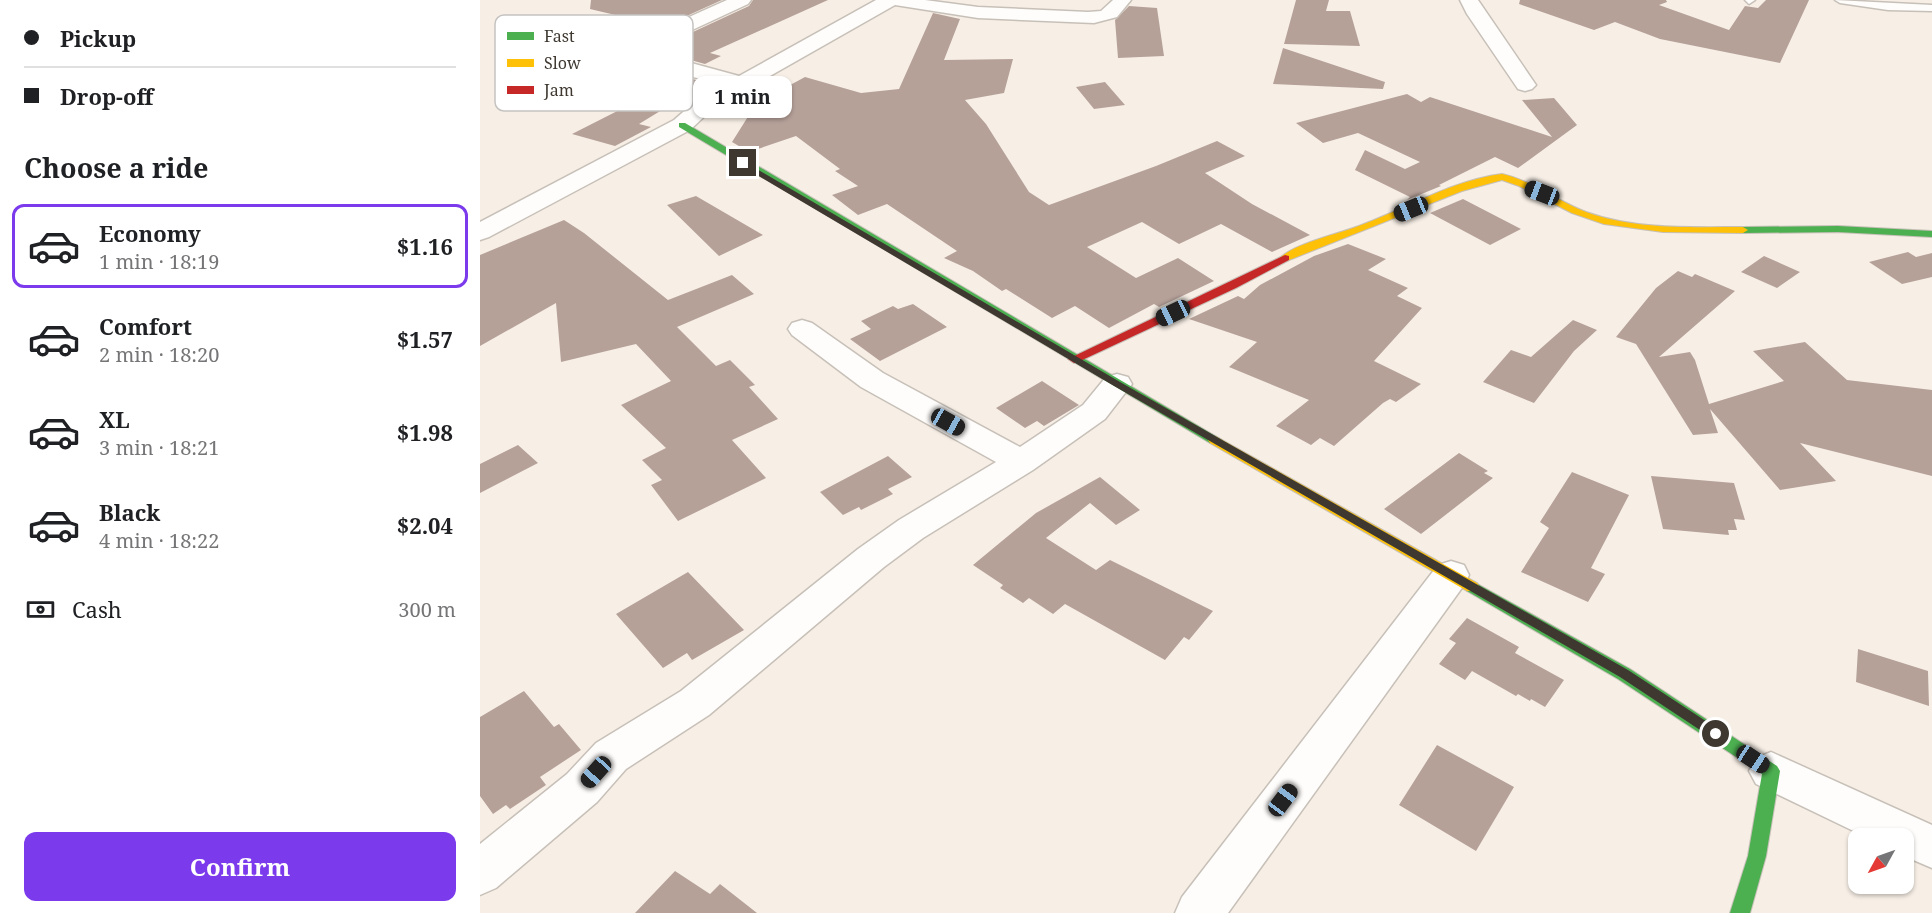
<!DOCTYPE html>
<meta charset="utf-8">
<style>
body{margin:0;font-family:"Noto Serif",serif;background:#f2f2f2;color:#202124;height:100vh;display:flex;flex-direction:column;font-size:22px;white-space:nowrap}
*{box-sizing:border-box;margin:0}
p{font-size:20px;color:#757577}
.icon{flex:none;width:33px;height:33px;fill:none;stroke:currentColor;stroke-width:2;stroke-linecap:round;stroke-linejoin:round}
.map{position:relative;flex:1;overflow:hidden}
.sheet{display:flex;flex-direction:column;background:#fff;width:480px}
.sheet>*{flex:none}
.guide{display:grid;align-content:center;height:132px;padding:0 24px;background:#fff}
.needle{width:39px;rotate:230deg}
.buttons{position:absolute;left:1368px;top:828px;display:grid;gap:12px}
.buttons a{display:grid;place-items:center;width:66px;height:66px;border-radius:12px;background:#fff;box-shadow:0 2px 4px #0004;font-size:30px}
.end{position:absolute;width:27px;height:27px;margin:-14px;border:8px solid #3e3830;background:#fff;box-shadow:0 0 0 3px #fff}
.from{border-radius:50%}
.bubble{position:absolute;height:42px;border-radius:12px;background:#fff;box-shadow:0 2px 4px #0004;font-size:20px;font-weight:700;line-height:42px;text-align:center}
.car{position:absolute;width:18px;height:36px;margin:-18px -9px;border-radius:8px;box-shadow:0 0 4px 2px #0007;background:linear-gradient(#222 24%,#8ab4d8 0 40%,#222 0 76%,#8ab4d8 0 86%,#222 0)}
.guide b{display:flex;align-items:center;gap:21px;height:57px;font-size:22px}
.guide b+b{border-top:2px solid #e0e0e0}
.guide i{width:15px;height:15px;background:#202124}
ul{padding:0;list-style:none}
li{display:flex;align-items:center;gap:18px;height:84px;margin:0 12px 9px;padding:0 12px;border:3px solid transparent;border-radius:12px}
li div{flex:1}
li b{display:block;font-size:22px}
li em{font-style:normal;font-weight:700}
li.current{border-color:#7c3aed}
li>.icon{width:54px;height:54px;stroke-width:1.5}
h2{padding:0 24px;font-size:27px;line-height:72px}
.pay{display:flex;align-items:center;gap:15px;height:66px;padding:0 24px;font-size:22px}
.pay p{margin-inline-start:auto}
.primary-button{display:flex;gap:12px;margin-top:auto;padding:12px 24px}
.primary-button a{flex:1;height:69px;border-radius:12px;background:#7c3aed;color:#fff;font-size:24px;font-weight:700;line-height:69px;text-align:center}
main{display:flex;flex:1;min-height:0}
.map>svg:first-child{display:block}
</style>
<main>
<section class="sheet">
<div class="guide">
<b><i class="from"></i>Pickup</b>
<b><i></i>Drop-off</b>
</div>
<h2>Choose a ride</h2>
<ul>
<li class="current"><svg class="icon" aria-label="car" viewBox="0 0 24 24"><path d="M5 17H2v-5l4-1 3-4h7l3 4 3 1v5h-3M9 17h6M6 11h13"/><circle cx="7" cy="17" r="2"/><circle cx="17" cy="17" r="2"/></svg><div><b>Economy</b><p>1 min · 18:19</p></div><em>$1.16</em></li>
<li><svg class="icon" aria-label="car" viewBox="0 0 24 24"><path d="M5 17H2v-5l4-1 3-4h7l3 4 3 1v5h-3M9 17h6M6 11h13"/><circle cx="7" cy="17" r="2"/><circle cx="17" cy="17" r="2"/></svg><div><b>Comfort</b><p>2 min · 18:20</p></div><em>$1.57</em></li>
<li><svg class="icon" aria-label="car" viewBox="0 0 24 24"><path d="M5 17H2v-5l4-1 3-4h7l3 4 3 1v5h-3M9 17h6M6 11h13"/><circle cx="7" cy="17" r="2"/><circle cx="17" cy="17" r="2"/></svg><div><b>XL</b><p>3 min · 18:21</p></div><em>$1.98</em></li>
<li><svg class="icon" aria-label="car" viewBox="0 0 24 24"><path d="M5 17H2v-5l4-1 3-4h7l3 4 3 1v5h-3M9 17h6M6 11h13"/><circle cx="7" cy="17" r="2"/><circle cx="17" cy="17" r="2"/></svg><div><b>Black</b><p>4 min · 18:22</p></div><em>$2.04</em></li>
</ul>
<div class="pay"><svg class="icon" aria-label="cash" viewBox="0 0 24 24"><path d="M3 7h18v10H3z"/><circle cx="12" cy="12" r="2"/></svg>Cash<p>300 m</p></div>
<div class="primary-button"><a>Confirm</a></div>
</section>
<div class="map">
<svg width="1452" height="913" viewBox="0 0 1452 913">
<rect width="100%" height="100%" fill="#f7efe6"/>
<path fill="#b6a199" d="M 111,0 L 242,0 L 149,42 L 145,53 L 149,60 L 226,83 L 159,124 L 171,127 L 135,146 L 92,134 L 159,100 L 144,97 L 77,52 L 148,18 L 110,9 Z
M 273,0 L 348,0 L 230,53 L 241,56 L 225,64 L 174,50 L 269,6 Z
M 816,0 L 849,0 L 846,11 L 870,11 L 880,46 L 804,44 Z
M 1040,0 L 1186,0 L 1187,2 L 1179,5 L 1249,30 L 1265,6 L 1278,8 L 1286,0 L 1329,0 L 1300,63 L 1180,39 L 1135,22 L 1114,30 L 1039,4 Z
M 649,6 L 677,8 L 684,56 L 638,58 L 635,20 Z
M 453,13 L 480,19 L 464,60 L 533,59 L 524,93 L 485,100 L 506,124 L 549,192 L 569,205 L 676,166 L 737,141 L 765,156 L 725,173 L 772,204 L 830,235 L 792,252 L 741,224 L 699,244 L 662,222 L 607,247 L 656,278 L 698,258 L 734,281 L 679,307 L 674,304 L 629,328 L 595,306 L 572,318 L 526,289 L 522,291 L 493,271 L 464,258 L 477,251 L 407,204 L 378,215 L 352,195 L 378,186 L 355,171 L 360,169 L 316,136 L 269,152 L 252,142 L 286,88 L 299,91 L 325,77 L 381,93 L 419,89 Z
M 803,48 L 905,82 L 903,89 L 793,84 Z
M 625,82 L 645,105 L 614,109 L 596,87 Z
M 927,94 L 941,102 L 950,97 L 1072,137 L 1042,100 L 1074,98 L 1097,125 L 1038,168 L 1015,157 L 959,185 L 961,186 L 927,200 L 930,197 L 875,170 L 885,150 L 925,169 L 940,162 L 878,133 L 843,143 L 816,123 Z
M 216,196 L 283,235 L 239,256 L 187,205 Z
M 983,199 L 1041,229 L 1010,245 L 950,213 Z
M 84,220 L 104,233 L 188,300 L 252,275 L 274,294 L 197,327 L 236,366 L 250,360 L 275,385 L 269,387 L 298,419 L 252,440 L 286,478 L 198,521 L 171,485 L 182,480 L 162,460 L 186,448 L 141,405 L 191,381 L 156,344 L 81,362 L 76,303 L 0,346 L 0,255 Z
M 868,244 L 906,259 L 888,270 L 928,288 L 917,296 L 942,308 L 894,361 L 941,384 L 916,402 L 910,399 L 903,403 L 854,446 L 840,438 L 831,445 L 796,426 L 829,400 L 749,367 L 777,342 L 709,319 L 758,296 L 764,299 L 780,285 L 834,256 Z
M 1428,252 L 1436,257 L 1452,253 L 1452,277 L 1422,284 L 1389,262 Z
M 1284,256 L 1320,272 L 1297,288 L 1261,272 Z
M 1198,271 L 1212,277 L 1215,274 L 1255,291 L 1179,357 L 1210,352 L 1215,360 L 1229,404 L 1304,381 L 1273,351 L 1325,342 L 1367,380 L 1452,390 L 1452,476 L 1320,443 L 1356,481 L 1300,490 L 1230,409 L 1238,433 L 1213,435 L 1156,344 L 1136,337 L 1176,288 Z
M 433,304 L 467,327 L 400,361 L 370,339 L 391,329 L 381,321 L 413,306 L 418,309 Z
M 1093,320 L 1117,330 L 1094,351 L 1054,403 L 1003,382 L 1031,350 L 1051,357 Z
M 562,381 L 599,405 L 564,426 L 557,421 L 545,428 L 516,408 Z
M 38,445 L 58,463 L 0,493 L 0,464 Z
M 979,453 L 1008,471 L 1004,473 L 1013,478 L 941,534 L 904,509 Z
M 408,456 L 432,477 L 408,489 L 413,494 L 381,510 L 379,507 L 363,515 L 340,492 Z
M 1092,472 L 1149,495 L 1111,568 L 1125,574 L 1108,602 L 1041,572 L 1069,528 L 1060,522 Z
M 1171,476 L 1254,483 L 1265,520 L 1254,519 L 1257,530 L 1248,530 L 1249,535 L 1183,529 Z
M 620,477 L 660,510 L 636,525 L 610,503 L 566,538 L 616,570 L 630,560 L 733,611 L 709,640 L 704,637 L 685,660 L 585,604 L 573,614 L 549,598 L 543,603 L 520,588 L 523,585 L 493,565 L 556,513 Z
M 208,572 L 264,630 L 212,660 L 207,653 L 183,668 L 136,614 Z
M 987,618 L 1039,647 L 1035,653 L 1084,680 L 1065,707 L 1051,699 L 1050,701 L 1038,694 L 1036,696 L 992,671 L 985,680 L 959,664 L 976,643 L 969,639 Z
M 1378,649 L 1448,671 L 1449,706 L 1376,682 Z
M 44,691 L 74,727 L 79,724 L 101,750 L 60,777 L 66,785 L 30,809 L 26,805 L 13,814 L 0,796 L 0,717 Z
M 957,745 L 1034,787 L 996,851 L 919,805 Z
M 195,871 L 230,894 L 240,884 L 277,913 L 155,913 Z"/>
<g fill="none" stroke-linecap="round" stroke-linejoin="round">
<g stroke="#c7c0b8" stroke-width="3">
<path id="lane" d="M 1265,0 L 1275,0 L 1269,4 Z
M 1355,0 L 1452,5 L 1452,11 L 1408,10 L 1360,3 Z"/>
</g>
<g stroke="#c7c0b8" stroke-width="3">
<path id="street" d="M 247,0 L 271,0 L 268,4 L 167,51 L 259,76 L 396,0 L 445,0 L 498,7 L 608,12 L 621,11 L 633,0 L 651,0 L 637,17 L 614,23 L 498,18 L 415,5 L 253,97 L 226,115 L 210,130 L 9,237 L 0,240 L 0,222 L 194,120 L 210,106 L 243,85 L 161,63 L 150,58 L 147,54 L 151,43 Z
M 980,0 L 998,0 L 1056,85 L 1052,89 L 1045,91 L 1038,89 L 987,14 Z
M 322,320 L 332,323 L 403,373 L 540,447 L 603,405 L 626,377 L 637,374 L 648,377 L 652,384 L 625,419 L 553,470 L 443,538 L 404,567 L 229,715 L 146,769 L 117,802 L 16,888 L 0,895 L 0,844 L 87,774 L 116,743 L 201,691 L 378,549 L 419,520 L 516,462 L 381,387 L 312,335 L 308,329 L 312,323 Z
M 971,561 L 984,565 L 989,575 L 984,585 L 748,913 L 695,913 L 702,897 L 958,565 Z
M 1291,752 L 1452,825 L 1452,868 L 1424,856 L 1424,838 L 1388,838 L 1276,784 L 1269,771 L 1276,758 Z"/>
</g>
<g stroke="#c7c0b8" stroke-width="2">
<path id="fast" d="M 199,123 L 205,123 L 742,440 L 740,443 L 730,443 L 199,127 Z
M 1358,226 L 1452,231 L 1452,237 L 1358,232 L 1263,233 L 1258,230 L 1263,227 Z
M 992,581 L 1150,669 L 1297,766 L 1300,771 L 1286,856 L 1270,913 L 1250,913 L 1268,856 L 1282,774 L 1138,679 L 987,591 L 984,587 L 987,583 Z"/>
</g>
<g stroke="#c7c0b8" stroke-width="2">
<path id="slow" d="M 1022,174 C 1053,181 1077,201 1106,212 C 1156,230 1211,227 1263,227 L 1268,230 L 1263,233 L 1183,232 L 1124,224 L 1092,213 L 1039,186 L 1022,180 L 982,191 L 809,260 L 805,261 L 800,258 C 815,243 863,233 884,224 C 929,207 974,180 1022,174 Z
M 735,436 L 997,583 L 1000,587 L 997,591 L 987,591 L 730,443 L 728,440 L 730,437 Z"/>
</g>
<g stroke="#c7c0b8" stroke-width="2">
<path id="jam" d="M 805,255 L 809,256 L 809,260 L 756,288 L 598,362 L 594,363 L 588,359 Z"/>
</g>
<use href="#lane" fill="#fefdfb" fill-rule="evenodd"/>
<use href="#street" fill="#fefdfb" fill-rule="evenodd"/>
<use href="#fast" fill="#4caf50" fill-rule="evenodd"/>
<use href="#slow" fill="#ffc107" fill-rule="evenodd"/>
<use href="#jam" fill="#c62828" fill-rule="evenodd"/>
</g>
<path fill="#3e3830" d="M 260,162 L 265,162 L 640,382 L 1148,670 L 1241,731 L 1242,734 L 1241,738 L 1232,738 L 1140,677 L 634,386 L 260,165 Z"/>
<rect x="15" y="15" width="198" height="96" rx="9" fill="#fff" stroke="#c5c3c1" stroke-width="1.5"/>
<rect x="27" y="32" width="27" height="8" fill="#4caf50"/>
<rect x="27" y="59" width="27" height="8" fill="#ffc107"/>
<rect x="27" y="86" width="27" height="8" fill="#c62828"/>
<g font-size="16" fill="#3e3830">
<text x="64" y="42">Fast</text>
<text x="64" y="69">Slow</text>
<text x="64" y="96">Jam</text>
</g>
</svg>
<div class="buttons">
<a><svg class="needle" viewBox="-14 -14 28 28"><path d="M0-13l5 13h-10z" fill="#e53935"/><path d="M0 13l5-13h-10z" fill="#757577"/></svg></a>
</div>
<i class="end from" style="left:1236px;top:734px"></i>
<i class="end" style="left:263px;top:163px"></i>
<div class="bubble" style="left:213px;top:76px;width:99px">1 min</div>
<i class="car" style="left:1062px;top:193px;rotate:291deg"></i>
<i class="car" style="left:931px;top:209px;rotate:248deg"></i>
<i class="car" style="left:693px;top:313px;rotate:245deg"></i>
<i class="car" style="left:468px;top:422px;rotate:119deg"></i>
<i class="car" style="left:1273px;top:759px;rotate:123deg"></i>
<i class="car" style="left:116px;top:772px;rotate:222deg"></i>
<i class="car" style="left:803px;top:800px;rotate:37deg"></i>
</div>
</main>
